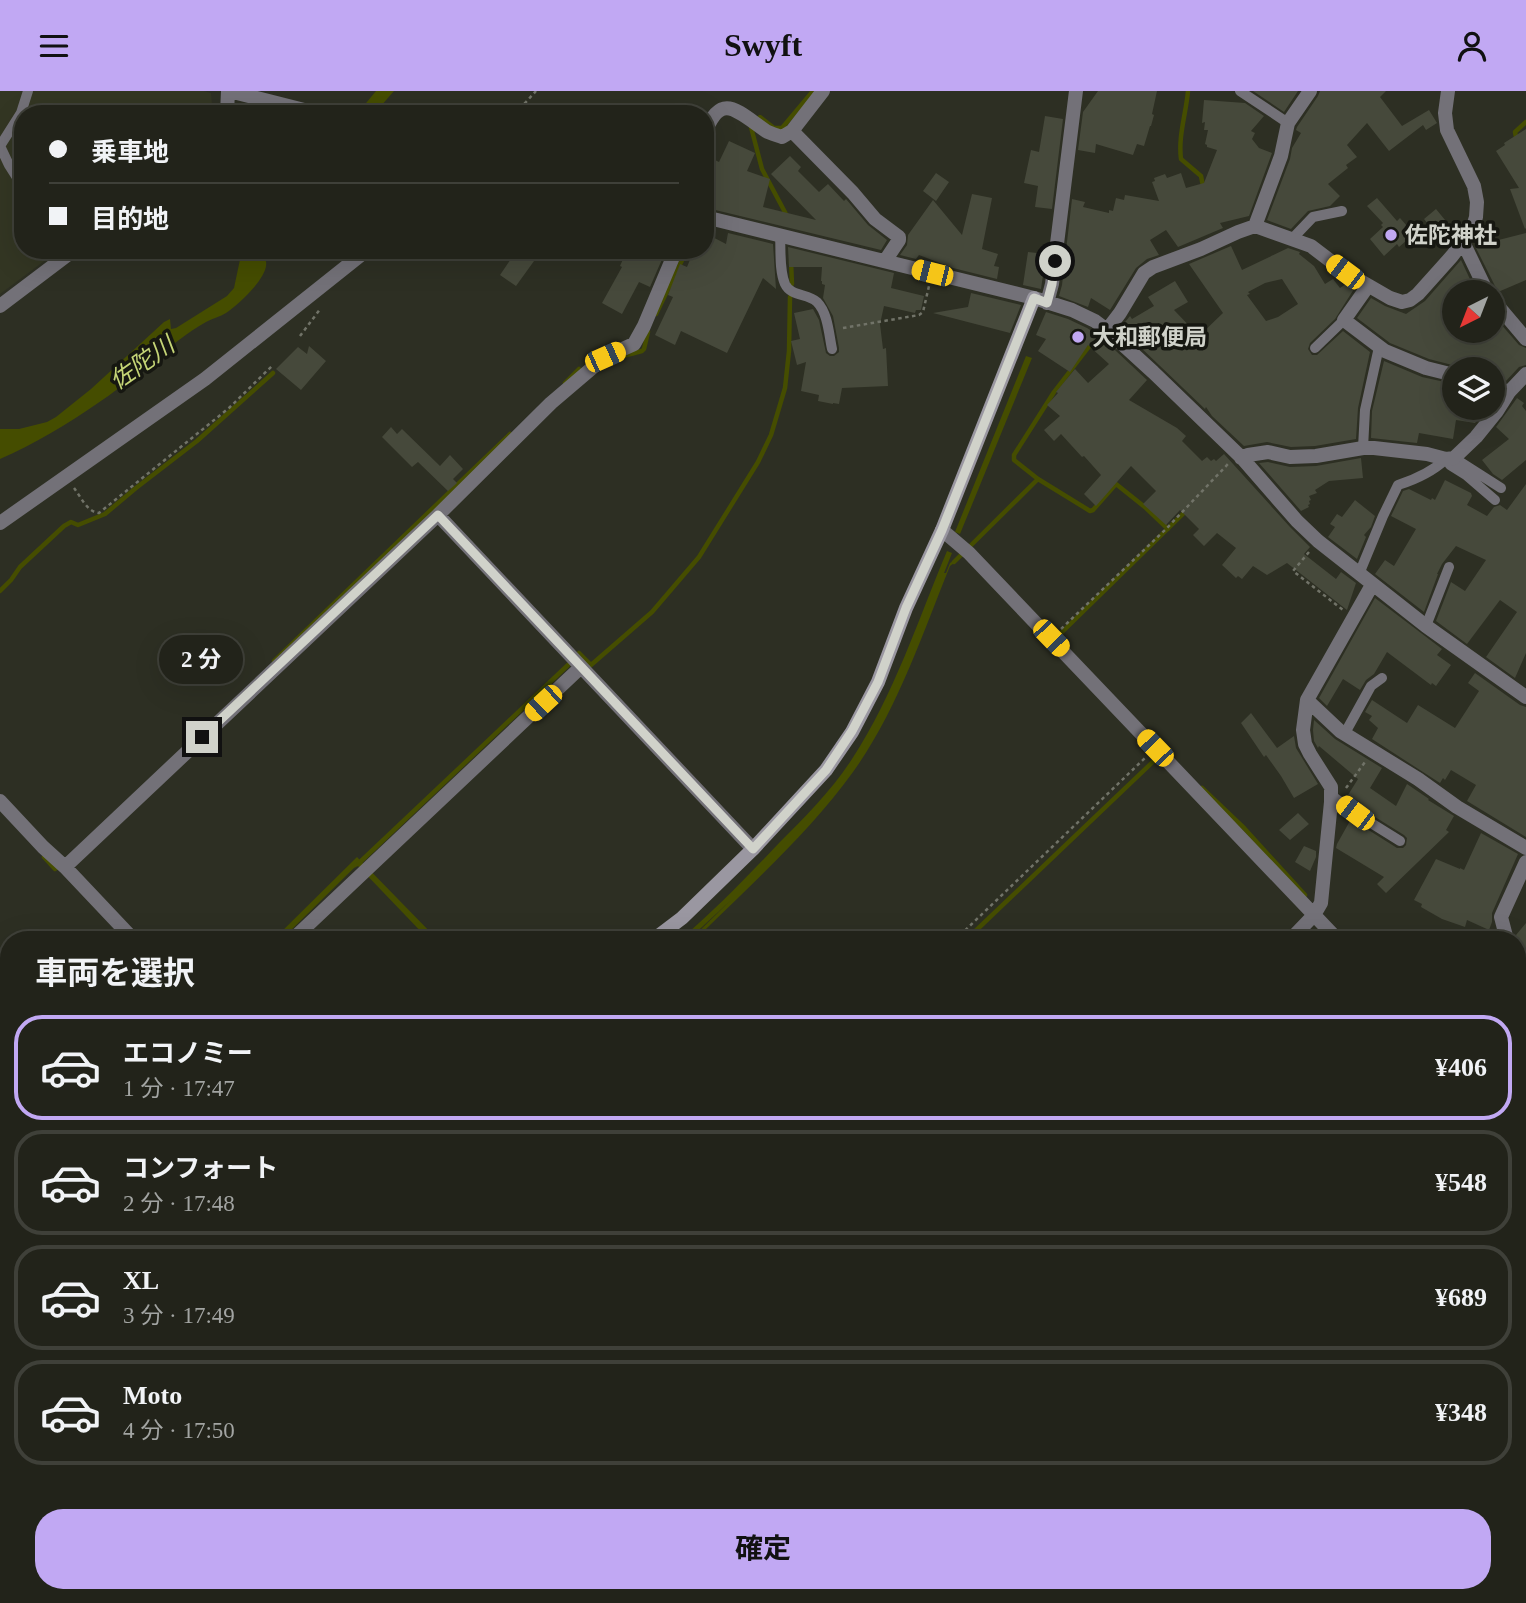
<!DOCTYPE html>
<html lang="ja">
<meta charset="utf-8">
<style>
body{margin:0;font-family:"Times New Roman","Noto Sans JP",serif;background:#2e2f27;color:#f1f3f6;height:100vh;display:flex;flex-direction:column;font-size:26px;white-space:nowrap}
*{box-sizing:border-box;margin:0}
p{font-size:23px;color:#a2a4a2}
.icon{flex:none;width:38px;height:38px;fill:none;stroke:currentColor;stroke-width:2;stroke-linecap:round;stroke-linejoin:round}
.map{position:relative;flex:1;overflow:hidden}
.sheet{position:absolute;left:0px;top:840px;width:1526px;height:672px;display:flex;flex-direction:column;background:#22231a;border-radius:28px 28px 0 0;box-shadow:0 7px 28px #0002,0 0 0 2px #3f4039}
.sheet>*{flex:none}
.top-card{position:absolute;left:14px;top:14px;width:700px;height:154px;border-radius:28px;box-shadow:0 7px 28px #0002,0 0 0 2px #3f4039;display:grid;align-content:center;height:154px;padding:0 35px;background:#22231a}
.needle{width:46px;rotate:222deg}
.buttons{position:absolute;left:1442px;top:189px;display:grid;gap:14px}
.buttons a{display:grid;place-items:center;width:63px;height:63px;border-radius:50%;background:#22231a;box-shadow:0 7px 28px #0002,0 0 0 2px #3f4039;font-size:35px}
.end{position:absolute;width:32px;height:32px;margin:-16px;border:9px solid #d0d2ca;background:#111;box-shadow:0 0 0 4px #111}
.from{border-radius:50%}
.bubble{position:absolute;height:49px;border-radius:24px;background:#22231a;box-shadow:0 7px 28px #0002,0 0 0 2px #3f4039;font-size:23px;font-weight:700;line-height:49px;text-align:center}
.car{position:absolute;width:21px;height:42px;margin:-21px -10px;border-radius:9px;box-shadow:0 0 5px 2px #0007;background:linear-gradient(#f5c518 24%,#345 0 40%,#f5c518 0 76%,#345 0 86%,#f5c518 0)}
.top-card b{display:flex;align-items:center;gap:24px;height:66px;font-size:26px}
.top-card b+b{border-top:2px solid #3f4039}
.top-card i{width:18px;height:18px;background:#f1f3f6}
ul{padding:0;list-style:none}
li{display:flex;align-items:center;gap:21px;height:105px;margin:0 14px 10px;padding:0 21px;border:4px solid #3f4039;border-radius:28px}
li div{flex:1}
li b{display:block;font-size:26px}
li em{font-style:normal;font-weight:700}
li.active{border-color:#c1a8f3}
li>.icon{width:63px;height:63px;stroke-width:1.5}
h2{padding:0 35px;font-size:32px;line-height:84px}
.action{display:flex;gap:14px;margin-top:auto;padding:14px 35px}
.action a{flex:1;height:80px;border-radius:28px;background:#c1a8f3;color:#111;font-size:28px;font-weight:700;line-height:80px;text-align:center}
header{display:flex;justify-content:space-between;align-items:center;height:91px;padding:0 35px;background:#c1a8f3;color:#111;font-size:32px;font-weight:700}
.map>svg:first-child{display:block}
</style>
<header><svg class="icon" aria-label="menu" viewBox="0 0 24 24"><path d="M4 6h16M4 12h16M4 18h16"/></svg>Swyft<svg class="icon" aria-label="person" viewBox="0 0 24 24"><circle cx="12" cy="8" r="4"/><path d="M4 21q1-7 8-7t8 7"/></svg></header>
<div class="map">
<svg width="1526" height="1512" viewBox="0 0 1526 1512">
<rect width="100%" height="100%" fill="#2d2f23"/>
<path fill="#333623" d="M 0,0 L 204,0 L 211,2 L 213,23 L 23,23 L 23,159 L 59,159 L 0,203 Z
M 1328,1503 L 1427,1503 L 1417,1512 L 1319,1512 Z"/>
<path fill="#454d00" d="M 376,0 L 394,0 L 374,23 L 357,23 Z
M 242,159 L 258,159 L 258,162 C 285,173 238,214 226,222 C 220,226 213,227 206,231 C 197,236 188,242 179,249 C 151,269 127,293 98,312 C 68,333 34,353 0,368 L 0,338 L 19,338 L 47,331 L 56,326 L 91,298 L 164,231 L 170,228 L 171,238 L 176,237 L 227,205 L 234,197 Z
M 1026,265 L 1032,267 L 960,443 L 955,441 Z
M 947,460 L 952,462 L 944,482 L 946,482 L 950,472 L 956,468 L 957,470 L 950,475 C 922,544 897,620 853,681 C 813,737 756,789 707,837 L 694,849 L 690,849 L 730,810 L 688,849 L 680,849 C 715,819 747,786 779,752 C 805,726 832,699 852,668 C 894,604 918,529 947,460 Z
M 357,766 L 438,849 L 429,849 L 358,775 L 354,777 L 281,849 L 273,849 Z"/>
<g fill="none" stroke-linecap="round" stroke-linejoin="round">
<path stroke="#454d00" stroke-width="4.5" d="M 1188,0 C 1186,23 1178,45 1181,68 L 1201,85 L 1203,95
M 1516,46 L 1515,41 L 1526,31
M 787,125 L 762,78 L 751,36 L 760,26 L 774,37 L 782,37 L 813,0
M 791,170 L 792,193
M 656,223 L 687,159
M 1091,253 L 1054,301 L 1014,364 L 1014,369 L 1038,388 L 1090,420 L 1093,419 L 1116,393 L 1146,417 L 1168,438
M 623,265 L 642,260 L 644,258 L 648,241
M 565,292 L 579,278
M 954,471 L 1038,388
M 0,500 L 11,489 L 20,476 L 64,435 L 71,431 L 78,434 L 105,423 L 136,397 L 197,350 L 273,282
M 1060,549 L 1057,546 L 1188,418
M 579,562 L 591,574 L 652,521 L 699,466 L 758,371 L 771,344 L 785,297 L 789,260 L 790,206
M 274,570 L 510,343
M 1202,697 L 1244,737 L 1305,804
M 44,766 L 55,778 L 60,774
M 359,772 L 568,574
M 966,849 L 1160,664
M 1252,1503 L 1257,1512"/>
</g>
<path fill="#46493b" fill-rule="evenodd" d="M 1098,0 L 1157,0 L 1152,23 L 1154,24 L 1151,35 L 1150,35 L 1144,55 L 1137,53 L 1133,64 L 1096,53 L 1095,62 L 1078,59 L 1083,21 Z
M 1253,0 L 1298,0 L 1284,21 Z
M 1320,0 L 1386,0 L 1380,6 L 1402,35 L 1429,19 L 1437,32 L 1426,39 L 1423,34 L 1389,60 L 1367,32 L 1347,54 L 1357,66 L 1346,74 L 1348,77 L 1328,93 L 1340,105 L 1330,115 L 1308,120 L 1291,138 L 1267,129 L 1290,68 L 1292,57 L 1301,42 L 1296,39 L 1297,36 L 1318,5 Z
M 1204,9 L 1245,12 L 1264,25 L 1251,40 L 1255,42 L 1252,48 L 1259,57 L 1272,62 L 1249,125 L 1220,132 L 1223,137 L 1178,156 L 1166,139 L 1150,149 L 1159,164 L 1147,168 L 1136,177 L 1110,219 L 1091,207 L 1088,216 L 1059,205 L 1062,194 L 1072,108 L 1085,111 L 1083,116 L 1109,122 L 1109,119 L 1113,120 L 1116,107 L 1124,109 L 1125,104 L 1159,110 L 1152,91 L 1155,90 L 1154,87 L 1165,83 L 1167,87 L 1181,82 L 1186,97 L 1204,92 L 1217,59 L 1207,56 L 1207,54 L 1205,53 L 1208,39 L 1204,39 L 1205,31 L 1202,32 Z
M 1045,25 L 1063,28 L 1052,118 L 1035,116 L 1038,95 L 1024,92 L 1031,59 L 1039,61 Z
M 1526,38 L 1526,137 L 1525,138 L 1510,98 L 1519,97 L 1496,60 L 1505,54 L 1504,52 Z
M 729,50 L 755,62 L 747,80 L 770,88 L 763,116 L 816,129 L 771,83 L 790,65 L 801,76 L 798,80 L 819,101 L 828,93 L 844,110 L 846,108 L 868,134 L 887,149 L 881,159 L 707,117 L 714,89 L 711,88 L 713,82 L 709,80 L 715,69 L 719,71 Z
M 936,82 L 949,91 L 936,110 L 923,100 Z
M 972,103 L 992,107 L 982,158 L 998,163 L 994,175 L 999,176 L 997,188 L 953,177 L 919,164 L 916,168 L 900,164 L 907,154 L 908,144 L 933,109 L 962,144 Z
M 1377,107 L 1397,130 L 1400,127 L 1414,143 L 1399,156 L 1397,153 L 1384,165 L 1370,148 L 1383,136 L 1381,134 L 1383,132 L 1367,115 Z
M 1436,118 L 1450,135 L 1450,140 L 1440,148 L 1424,128 Z
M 705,142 L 726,153 L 728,142 L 773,153 L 776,198 L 763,187 L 727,262 L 681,240 L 675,254 L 655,244 L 673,206 L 668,204 L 680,173 L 687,176 L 694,159 L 705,159 Z
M 1526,142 L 1526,189 L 1498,201 L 1475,155 Z
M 1231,155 L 1242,179 L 1288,157 L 1300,161 L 1299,163 L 1314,175 L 1325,193 L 1333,188 L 1340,197 L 1346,193 L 1354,198 L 1335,228 L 1310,252 L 1308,258 L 1312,264 L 1317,264 L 1343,240 L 1370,261 L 1358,317 L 1356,348 L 1315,355 L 1291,356 L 1267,351 L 1244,355 L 1212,325 L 1206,316 L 1205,318 L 1136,252 L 1121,236 L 1130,225 L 1132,228 L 1154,215 L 1148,206 L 1175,190 L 1188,211 L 1174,219 L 1199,245 L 1223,222 L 1189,173 ZM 1282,188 L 1298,213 L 1278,226 L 1266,230 L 1247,204 L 1250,203 L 1248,201 L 1265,192 Z
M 788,156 L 894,182 L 891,197 L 924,205 L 921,219 L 916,219 L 915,222 L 884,215 L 880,233 L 883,258 L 886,257 L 888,295 L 842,297 L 839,313 L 833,312 L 833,313 L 818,310 L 819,304 L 801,300 L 806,271 L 797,274 L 791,250 L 800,248 L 794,222 L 813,218 L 819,229 L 826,262 L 830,265 L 834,265 L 839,261 L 839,257 L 833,225 L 823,207 L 825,194 L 822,193 L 822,190 L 821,190 L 822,176 L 789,176 Z
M 517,159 L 542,159 L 516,195 L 500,184 Z
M 627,159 L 662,159 L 660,164 L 663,166 L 650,196 L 639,191 L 622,223 L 602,212 L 622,176 L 620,175 Z
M 1028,161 L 1046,163 L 1041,198 L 1023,194 Z
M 1461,169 L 1476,201 L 1454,201 L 1454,240 L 1493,240 L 1493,224 L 1519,254 L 1526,257 L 1526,274 L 1519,276 L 1506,290 L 1493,287 L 1493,278 L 1461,278 L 1456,275 L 1429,268 L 1390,252 L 1357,227 L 1371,207 L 1385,215 L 1406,223 L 1425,210 Z
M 971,202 L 1021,214 L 1010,242 L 933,222 L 968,216 Z
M 1046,221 L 1068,228 L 1087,237 L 1101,246 L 1147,289 L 1129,309 L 1177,337 L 1186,345 L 1182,350 L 1202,370 L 1207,366 L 1211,370 L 1214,368 L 1216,370 L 1224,363 L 1290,436 L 1310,456 L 1304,463 L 1336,488 L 1341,481 L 1356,492 L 1347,519 L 1287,472 L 1267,484 L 1253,475 L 1242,488 L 1238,485 L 1236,487 L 1222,474 L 1236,457 L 1217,442 L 1204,455 L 1193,444 L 1199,438 L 1180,419 L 1166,434 L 1143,413 L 1156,400 L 1131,375 L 1096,415 L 1084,403 L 1101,384 L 1084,365 L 1082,366 L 1061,343 L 1054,350 L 1044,339 L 1060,325 L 1047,314 L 1058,302 L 1056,301 L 1075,278 L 1088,292 L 1109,273 L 1088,254 L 1070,281 L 1038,260 L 1046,248 L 1036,244 Z
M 309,255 L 326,270 L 301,299 L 276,278 L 298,256 L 307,263 Z
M 1384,270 L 1422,286 L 1454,293 L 1454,317 L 1487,317 L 1475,332 L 1456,329 L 1453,348 L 1419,342 L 1417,352 L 1371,347 L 1372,320 Z
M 1517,307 L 1524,312 L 1522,315 L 1526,320 L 1526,369 L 1502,389 L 1493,383 L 1482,369 L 1509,348 L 1496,336 Z
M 391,336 L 397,343 L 402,338 L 440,375 L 450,364 L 463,378 L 453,388 L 457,392 L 448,400 L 418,371 L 412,376 L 382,346 Z
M 1361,367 L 1363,387 L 1329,390 L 1315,399 L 1317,402 L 1309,405 L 1311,409 L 1309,410 L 1310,413 L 1308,414 L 1309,416 L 1301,420 L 1259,372 L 1268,371 L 1290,376 L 1316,375 Z
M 1445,389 L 1471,402 L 1472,405 L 1467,414 L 1487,425 L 1494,416 L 1500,414 L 1507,419 L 1526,393 L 1526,562 L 1515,587 L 1486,566 L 1517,521 L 1500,509 L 1467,553 L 1436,530 L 1451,491 L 1465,500 L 1486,469 L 1456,455 L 1442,473 L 1437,483 L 1438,483 L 1424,521 L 1375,483 L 1385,469 L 1394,475 L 1416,438 L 1391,425 L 1403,400 L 1409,398 L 1431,409 L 1432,407 L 1435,409 Z
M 1355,409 L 1375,425 L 1371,436 L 1364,444 L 1366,446 L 1357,468 L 1328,446 L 1335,436 L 1330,433 L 1337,423 L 1342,426 Z
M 1375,507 L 1442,558 L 1437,564 L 1451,574 L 1436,595 L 1432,592 L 1431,594 L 1387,561 L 1374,583 L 1366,589 L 1360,599 L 1343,588 L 1327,615 L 1319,607 Z
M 1475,582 L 1520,614 L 1526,616 L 1526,746 L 1467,710 L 1476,694 L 1451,679 L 1445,689 L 1443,687 L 1440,692 L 1372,648 L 1378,637 L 1369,629 L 1372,625 L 1365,621 L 1372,609 L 1407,632 L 1418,614 L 1455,637 L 1479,600 L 1468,592 Z
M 1251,622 L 1277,657 L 1294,645 L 1296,657 L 1318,693 L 1294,707 L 1281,685 L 1266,664 L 1264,666 L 1241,632 Z
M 1314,629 L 1335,648 L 1382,677 L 1370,697 L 1396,715 L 1407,693 L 1429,708 L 1428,709 L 1454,725 L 1446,739 L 1449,741 L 1386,802 L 1377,793 L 1384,786 L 1336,757 L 1337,753 L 1351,728 L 1397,757 L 1403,757 L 1406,754 L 1407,747 L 1404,744 L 1359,716 L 1361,712 L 1348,704 L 1358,688 L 1319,655 L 1318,657 L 1314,650 L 1313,639 Z
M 1298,722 L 1309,733 L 1290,749 L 1279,739 Z
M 1481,742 L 1518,763 L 1492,822 L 1492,831 L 1489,839 L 1467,829 L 1465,836 L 1442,828 L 1421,816 L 1422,813 L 1414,809 L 1436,768 L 1460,778 L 1460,777 L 1464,779 Z
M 1304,755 L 1316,760 L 1316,766 L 1310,780 L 1295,771 Z
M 1526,832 L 1526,863 L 1522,859 L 1517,857 L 1516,844 Z"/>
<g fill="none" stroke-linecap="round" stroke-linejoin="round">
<path stroke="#717368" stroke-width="2.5" stroke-dasharray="3.5 3.5" stroke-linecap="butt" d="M 515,23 L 536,0
M 843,237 L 919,224 L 923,221 L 929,195
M 300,245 L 321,217
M 74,397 C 81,406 87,421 99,422 L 229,317 L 273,274
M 1309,461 L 1293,480 L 1343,519
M 1061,538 L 1166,438 L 1228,373
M 1346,697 L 1365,671
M 955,849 L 1145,667"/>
<path stroke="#737178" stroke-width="10" d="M 1240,0 L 1288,32
M 23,96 L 9,74 L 0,55 L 21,22 L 28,0
M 780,144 C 781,159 779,179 785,193 C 791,206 808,202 817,211 C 828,222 829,244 832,258
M 1292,148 L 1313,126 L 1342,120
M 1315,257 L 1344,229
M 1363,357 L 1365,319 L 1379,256
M 1454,367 L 1501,397
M 1359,483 L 1383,425 L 1398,394 C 1417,388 1432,381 1446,368 L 1450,374 L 1466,384 L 1495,409
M 1426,535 L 1449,476
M 1345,642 L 1371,595 L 1382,587
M 1331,704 L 1355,722 L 1400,750"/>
<path stroke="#737178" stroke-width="14" d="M 229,0 L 320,23
M 227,23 L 228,0
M 792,40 L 853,102 L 875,128 L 899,146 L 899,149 L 885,170
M 705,42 C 721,0 737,20 766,40 C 771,43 777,44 782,46 L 792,40 L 823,0
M 705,126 L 1034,207 L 1072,219 L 1095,230 L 1107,239 L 1153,281 L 1242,367 L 1297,430 L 1318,450 L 1426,535 L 1526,606
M 1255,135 L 1281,65 L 1288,32 L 1310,0
M 1463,151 L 1487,201
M 1368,195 L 1344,229 L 1385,260 L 1426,277 L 1454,284
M 1493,209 L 1526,248
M 1047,212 L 1052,193 L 1076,0
M 0,215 L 74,159
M 1107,239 L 1120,222 L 1144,182 L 1153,176 L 1201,158 L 1238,141 L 1255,135 L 1311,155 L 1345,181 L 1390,207 L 1402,211 L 1410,209 L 1418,203 L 1452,165 L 1472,139 L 1476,126 L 1477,111 L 1474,95 L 1447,39 L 1445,22 L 1448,0
M 1493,296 L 1509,301
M 1241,367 L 1248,364 L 1268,361 L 1290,366 L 1316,365 L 1363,357 L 1374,357 L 1427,363 L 1446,368 L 1454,367 L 1476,346 L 1497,320 L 1509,301 L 1526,283
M 438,424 L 753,758
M 0,432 L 205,288 L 367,159
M 942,439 L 969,462 L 1338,849
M 1307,609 L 1340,640 L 1418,688 L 1457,716 L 1526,757
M 0,710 L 43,756 L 65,776 L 134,849
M 65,776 L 438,424 L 551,312 L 605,266 L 634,253 L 644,235 L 676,159
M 292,849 L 581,576
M 1290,849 L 1314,824 L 1321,812 L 1331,711 L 1331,696 L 1310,663 L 1305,653 L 1303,639 L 1307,609 L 1372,494
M 1507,849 L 1501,826 L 1526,771
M 1517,867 L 1526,882
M 0,878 L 5,876 L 9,881
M 0,978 L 9,972
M 1517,1037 L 1526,1046
M 1517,1251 L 1526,1235
M 0,1261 L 9,1253
M 254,1503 L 263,1512
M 514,1503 L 521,1512
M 179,1512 L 190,1503
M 400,1512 L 410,1503
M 763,1512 L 772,1503
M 1307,1512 L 1317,1503"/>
<path stroke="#9a97a1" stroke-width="14" d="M 653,849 L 682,827 L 753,758 L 826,679 L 852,641 L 878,591 L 906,517 L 942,439 L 1034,207
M 0,1408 L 9,1401"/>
<path stroke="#d3cfdf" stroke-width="21" d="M 0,1104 L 9,1107
M 1135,1503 L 1158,1512"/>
</g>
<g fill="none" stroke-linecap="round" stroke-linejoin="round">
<path stroke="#d0d2ca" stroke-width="9" d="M 202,646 L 438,424 L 753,758 L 826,679 L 852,640 L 878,591 L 906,517 L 942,439 L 1034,207 L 1047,212 L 1052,193 L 1055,170"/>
</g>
<g fill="#c1a8f3" stroke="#161711" stroke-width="2.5">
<circle cx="1391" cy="144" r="7"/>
<circle cx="1078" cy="246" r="7"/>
</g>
<g text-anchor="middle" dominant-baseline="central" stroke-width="7" stroke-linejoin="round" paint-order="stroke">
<g font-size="23" font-weight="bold" fill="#d0d2ca" stroke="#161711" text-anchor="start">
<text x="1405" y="144">佐陀神社</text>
<text x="1092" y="246">大和郵便局</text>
</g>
<g font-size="24" font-style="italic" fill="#c5d576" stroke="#161711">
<text transform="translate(142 272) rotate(-35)">佐陀川</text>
</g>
</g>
</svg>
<div class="buttons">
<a><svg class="needle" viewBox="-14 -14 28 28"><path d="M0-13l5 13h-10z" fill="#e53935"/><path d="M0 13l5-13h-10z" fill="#a2a4a2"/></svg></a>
<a><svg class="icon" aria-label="layers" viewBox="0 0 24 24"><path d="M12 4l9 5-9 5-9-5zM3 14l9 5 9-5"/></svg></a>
</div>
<i class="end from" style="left:1055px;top:170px"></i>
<i class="end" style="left:202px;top:646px"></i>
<div class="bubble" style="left:159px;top:544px;width:84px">2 分</div>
<i class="car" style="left:1345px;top:181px;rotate:307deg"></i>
<i class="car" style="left:932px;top:182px;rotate:284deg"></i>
<i class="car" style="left:605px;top:266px;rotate:66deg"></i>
<i class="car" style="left:1051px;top:547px;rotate:136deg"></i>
<i class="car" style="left:543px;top:612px;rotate:227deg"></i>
<i class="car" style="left:1155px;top:657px;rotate:316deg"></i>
<i class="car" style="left:1355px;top:722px;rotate:307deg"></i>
<div class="top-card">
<b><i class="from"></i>乗車地</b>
<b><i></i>目的地</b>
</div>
<section class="sheet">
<h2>車両を選択</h2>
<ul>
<li class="active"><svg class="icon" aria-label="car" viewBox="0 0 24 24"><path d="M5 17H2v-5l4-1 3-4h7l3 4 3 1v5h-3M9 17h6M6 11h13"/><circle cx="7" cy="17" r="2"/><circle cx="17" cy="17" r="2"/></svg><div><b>エコノミー</b><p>1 分 · 17:47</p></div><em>¥406</em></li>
<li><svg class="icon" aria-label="car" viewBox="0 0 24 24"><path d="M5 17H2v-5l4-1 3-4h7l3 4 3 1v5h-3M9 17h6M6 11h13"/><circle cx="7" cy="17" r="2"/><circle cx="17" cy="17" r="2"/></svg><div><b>コンフォート</b><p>2 分 · 17:48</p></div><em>¥548</em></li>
<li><svg class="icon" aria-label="car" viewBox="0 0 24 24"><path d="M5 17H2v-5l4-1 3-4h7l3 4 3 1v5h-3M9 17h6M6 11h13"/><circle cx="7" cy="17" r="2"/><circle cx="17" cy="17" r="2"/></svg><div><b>XL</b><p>3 分 · 17:49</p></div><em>¥689</em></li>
<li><svg class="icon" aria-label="car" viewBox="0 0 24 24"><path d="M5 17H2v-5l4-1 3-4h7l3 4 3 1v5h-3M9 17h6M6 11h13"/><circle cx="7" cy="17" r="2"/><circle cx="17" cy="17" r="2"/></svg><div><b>Moto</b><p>4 分 · 17:50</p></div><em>¥348</em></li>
</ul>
<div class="action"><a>確定</a></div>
</section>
</div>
